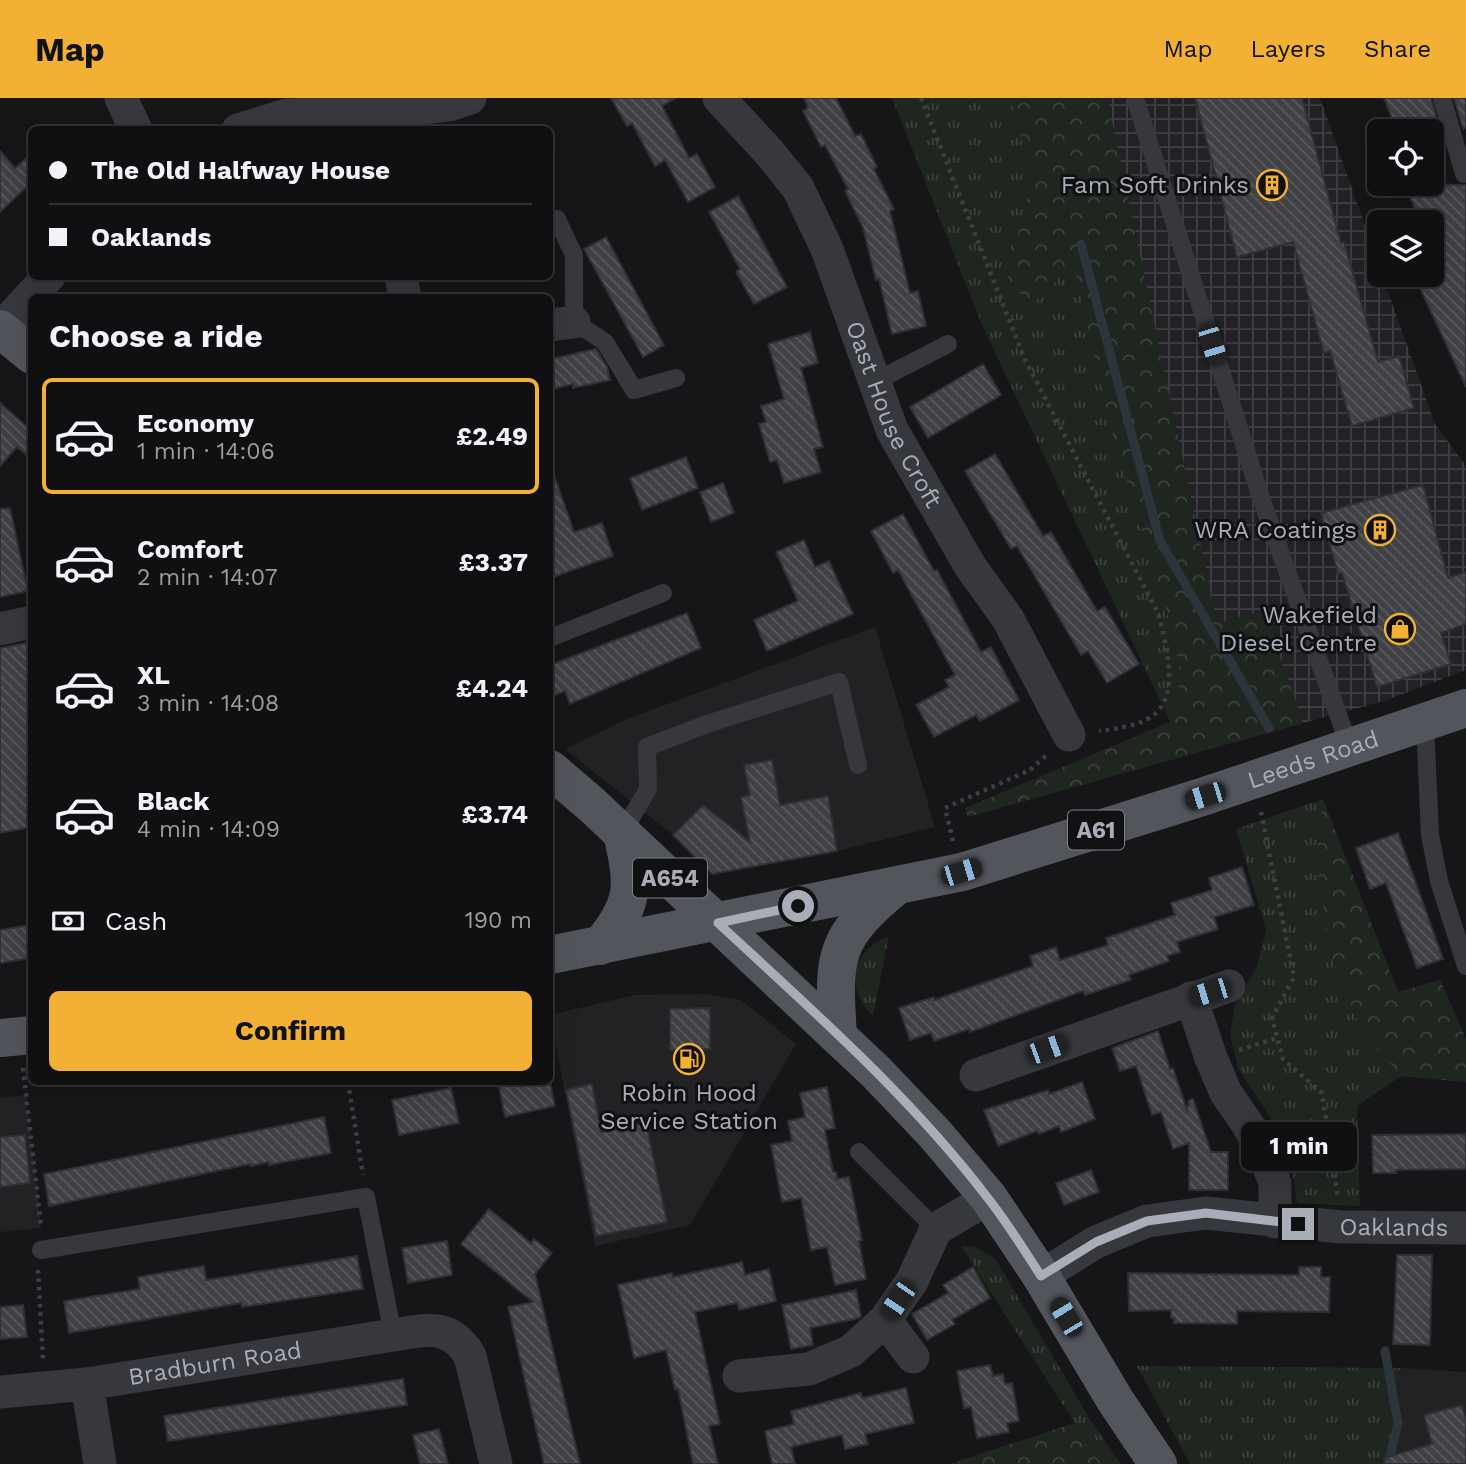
<!DOCTYPE html>
<meta charset="utf-8">
<style>
body{margin:0;font-family:"Work Sans",sans-serif;background:#19191b;color:#f1f3f6;height:100vh;display:flex;flex-direction:column;font-size:26px;white-space:nowrap}
*{box-sizing:border-box;margin:0}
p{font-size:23px;color:#9c9d9f}
.icon{flex:none;width:38px;height:38px;fill:none;stroke:currentColor;stroke-width:2;stroke-linecap:round;stroke-linejoin:round}
.map{position:relative;flex:1;overflow:hidden}
.details{position:absolute;left:28px;top:196px;width:525px;height:791px;display:flex;flex-direction:column;background:#101012;border-radius:10px;box-shadow:0 7px 28px #0002,0 0 0 2px #303032}
.details>*{flex:none}
.banner{position:absolute;left:28px;top:28px;width:525px;height:154px;border-radius:10px;box-shadow:0 7px 28px #0002,0 0 0 2px #303032;display:grid;align-content:center;height:154px;padding:0 21px;background:#101012}
.buttons{position:absolute;left:1367px;top:21px;display:grid;gap:14px}
.buttons a{display:grid;place-items:center;width:77px;height:77px;border-radius:10px;background:#101012;box-shadow:0 7px 28px #0002,0 0 0 2px #303032;font-size:35px}
.end{position:absolute;width:32px;height:32px;margin:-16px;border:9px solid #a8adb8;background:#111;box-shadow:0 0 0 4px #111}
.from{border-radius:50%}
.bubble{position:absolute;height:49px;border-radius:10px;background:#101012;box-shadow:0 7px 28px #0002,0 0 0 2px #303032;font-size:23px;font-weight:700;line-height:49px;text-align:center}
.car{position:absolute;width:21px;height:42px;margin:-21px -10px;border-radius:9px;box-shadow:0 0 5px 2px #0007;background:linear-gradient(#222 24%,#8ab4d8 0 40%,#222 0 76%,#8ab4d8 0 86%,#222 0)}
.banner b{display:flex;align-items:center;gap:24px;height:66px;font-size:26px}
.banner b+b{border-top:2px solid #303032}
.banner i{width:18px;height:18px;background:#f1f3f6}
ul{padding:0;list-style:none}
li{display:flex;align-items:center;gap:21px;height:116px;margin:0 14px 10px;padding:0 7px;border:4px solid transparent;border-radius:10px}
li div{flex:1}
li b{display:block;font-size:26px}
li em{font-style:normal;font-weight:700}
li.active{border-color:#f2b134}
li>.icon{width:63px;height:63px;stroke-width:1.5}
h2{padding:0 21px;font-size:32px;line-height:84px}
.pay{display:flex;align-items:center;gap:18px;height:77px;padding:0 21px;font-size:26px}
.pay p{margin-inline-start:auto}
.button{display:flex;gap:14px;margin-top:auto;padding:14px 21px}
.button a{flex:1;height:80px;border-radius:10px;background:#f2b134;color:#111;font-size:28px;font-weight:700;line-height:80px;text-align:center}
header{display:flex;align-items:center;gap:42px;box-sizing:border-box;height:98px;padding:0 35px;background:#f2b134;color:#111}
header strong{font-size:33px}
nav{display:flex;gap:38px;margin-inline-start:auto;font-size:24px}
.map>svg:first-child{display:block}
</style>
<header>
<strong>Map</strong>
<nav><a>Map</a><a>Layers</a><a>Share</a></nav>
</header>
<div class="map">
<svg width="1466" height="1366" viewBox="0 0 1466 1366">
<defs>
<pattern id="industrial-grid" width="8" height="8" patternUnits="userSpaceOnUse" patternTransform="scale(1.75)"><rect width="8" height="8" fill="#222225"/><path d="M0 4h8M4 0v8" fill="none" stroke="#3f3f43"/></pattern>
<pattern id="grass-tufts" width="24" height="20" patternUnits="userSpaceOnUse" patternTransform="scale(1.75)"><rect width="24" height="20" fill="#1e261f"/><path d="M3 7l-1-3M5 7V3M7 7l1-3M15 17l-1-3M17 17v-4M19 17l1-3" fill="none" stroke="#3c433d"/></pattern>
<pattern id="forest-crowns" width="20" height="18" patternUnits="userSpaceOnUse" patternTransform="scale(1.75)"><rect width="20" height="18" fill="#1e261f"/><path d="M2 6a3 3 0 1 1 6 0M12 15a3 3 0 1 1 6 0" fill="none" stroke="#3c433d"/></pattern>
<pattern id="building-back-hatch" width="6" height="6" patternUnits="userSpaceOnUse" patternTransform="scale(1.75)"><rect width="6" height="6" fill="#404145"/><path d="M-1 5l2 2M0 0l6 6M5-1l2 2" fill="none" stroke="#595a5e"/></pattern>
</defs>
<rect width="100%" height="100%" fill="#161618"/>
<path fill="#222225" d="M 875,529 L 935,729 L 837,753 L 712,776 L 673,737 L 565,651 L 627,621 Z
M 704,896 L 741,902 L 796,946 L 690,1127 L 595,1148 L 550,917 L 635,897 Z
M 26,997 L 41,1130 L 0,1134 L 0,1000 Z
M 1401,1270 L 1466,1274 L 1466,1366 L 1392,1366 Z"/>
<path fill="url(#industrial-grid)" d="M 1107,0 L 1320,0 L 1379,167 L 1379,177 L 1382,177 L 1435,326 L 1466,368 L 1466,572 L 1384,603 L 1303,625 L 1264,513 L 1217,525 Z"/>
<path fill="url(#grass-tufts)" d="M 892,0 L 1107,0 L 1217,525 L 1264,513 L 1303,625 L 1186,657 L 982,227 Z
M 1323,701 L 1398,894 L 1440,882 L 1466,941 L 1466,984 L 1401,978 L 1357,1008 L 1360,1108 L 1297,1105 L 1289,1054 L 1268,1016 L 1239,972 L 1230,937 L 1235,908 L 1257,868 L 1266,832 L 1236,731 Z
M 889,838 L 873,918 C 844,889 850,854 889,838 Z
M 961,1148 L 976,1149 L 996,1162 L 1091,1323 L 1121,1366 L 1101,1366 Z
M 1137,1268 L 1401,1270 L 1392,1366 L 1190,1366 Z"/>
<path fill="url(#forest-crowns)" d="M 1010,0 L 1107,0 L 1217,525 L 1264,513 L 1303,625 L 968,719 L 965,710 L 1170,624 L 1182,577 L 1166,511 L 1113,339 L 1073,165 L 1033,206 L 1006,185 L 1032,81 Z
M 1323,701 L 1398,894 L 1440,882 L 1466,941 L 1466,984 L 1401,978 L 1363,935 L 1331,859 L 1316,763 Z
M 1074,1325 L 1101,1366 L 949,1366 L 950,1366 Z"/>
<g fill="none" stroke-linecap="round" stroke-linejoin="round">
<path stroke="#2c353c" stroke-width="9" d="M 1081,146 L 1160,443 L 1269,630
M 1385,1253 L 1398,1325 L 1388,1366"/>
</g>
<path fill="url(#building-back-hatch)" stroke="#303034" stroke-width="2" d="M 611,0 L 676,0 L 662,8 L 689,60 L 697,56 L 715,89 L 688,104 L 665,62 L 655,68 L 632,25 L 627,28 Z
M 804,0 L 836,0 L 855,38 L 861,36 L 877,69 L 874,71 L 894,111 L 890,113 L 910,195 L 918,193 L 926,228 L 892,236 L 879,181 L 876,182 L 863,130 L 845,93 L 848,91 L 825,47 L 821,49 L 803,13 L 808,10 Z
M 1195,0 L 1302,0 L 1341,145 L 1344,144 L 1378,264 L 1399,258 L 1414,310 L 1352,328 L 1330,253 L 1324,255 L 1293,144 L 1237,159 Z
M 1384,0 L 1431,0 L 1442,40 L 1432,44 L 1432,33 L 1397,33 Z
M 1454,0 L 1466,0 L 1466,30 L 1463,31 Z
M 0,53 L 15,70 L 32,55 L 32,84 L 0,114 Z
M 1405,86 L 1466,87 L 1466,289 L 1419,188 L 1424,186 L 1420,177 L 1432,177 L 1432,124 L 1420,124 Z
M 738,98 L 787,189 L 754,206 L 736,174 L 740,171 L 709,114 Z
M 606,139 L 664,247 L 643,259 L 584,151 Z
M 810,234 L 818,265 L 801,270 L 823,349 L 814,351 L 821,374 L 784,385 L 777,362 L 770,364 L 759,326 L 766,324 L 761,308 L 784,301 L 768,246 Z
M 596,251 L 607,269 L 610,282 L 573,290 L 573,286 L 550,292 L 550,261 Z
M 983,266 L 1001,297 L 928,340 L 910,309 Z
M 0,305 L 32,333 L 32,362 L 17,349 L 0,368 Z
M 995,356 L 1043,438 L 1051,434 L 1097,513 L 1105,509 L 1139,566 L 1107,585 L 1088,553 L 1081,557 L 1017,448 L 1011,451 L 965,373 Z
M 686,359 L 698,390 L 642,412 L 630,380 Z
M 553,374 L 574,434 L 602,425 L 613,458 L 550,480 L 550,375 Z
M 723,385 L 734,415 L 711,424 L 700,394 Z
M 1423,387 L 1448,480 L 1466,474 L 1466,526 L 1441,535 L 1451,566 L 1377,589 L 1342,475 L 1338,476 L 1321,415 Z
M 10,410 L 28,493 L 0,499 L 0,411 Z
M 903,416 L 934,473 L 937,472 L 981,554 L 991,549 L 1019,602 L 980,623 L 976,617 L 934,639 L 916,607 L 949,589 L 945,582 L 955,577 L 898,472 L 893,475 L 871,433 Z
M 804,442 L 815,469 L 829,463 L 853,516 L 767,553 L 754,522 L 798,503 L 776,454 Z
M 687,515 L 701,550 L 570,606 L 565,593 L 550,599 L 550,567 Z
M 32,544 L 32,729 L 0,735 L 0,550 Z
M 772,662 L 780,707 L 828,698 L 837,753 L 712,776 L 673,737 L 703,707 L 750,744 L 741,699 L 750,697 L 744,667 Z
M 1398,735 L 1443,861 L 1417,870 L 1386,785 L 1370,791 L 1356,750 Z
M 1242,769 L 1254,807 L 1214,819 L 1218,831 L 1177,844 L 1180,854 L 1167,858 L 1169,863 L 1129,877 L 1131,882 L 1085,897 L 1083,893 L 970,934 L 969,931 L 934,943 L 931,935 L 910,942 L 899,910 L 934,899 L 934,902 L 1033,868 L 1030,858 L 1056,849 L 1060,862 L 1108,847 L 1106,840 L 1175,817 L 1171,805 L 1212,792 L 1209,780 Z
M 29,827 L 32,860 L 0,865 L 0,832 Z
M 710,910 L 710,951 L 702,951 L 703,967 L 676,968 L 676,952 L 670,952 L 670,911 Z
M 1158,933 L 1170,971 L 1173,970 L 1187,1012 L 1189,1002 L 1193,1001 L 1211,1054 L 1228,1054 L 1228,1092 L 1189,1092 L 1189,1045 L 1173,1051 L 1161,1014 L 1152,1017 L 1136,968 L 1120,973 L 1112,950 Z
M 498,984 L 550,984 L 555,1008 L 505,1019 Z
M 1082,984 L 1095,1021 L 1061,1034 L 1059,1028 L 1039,1036 L 1037,1033 L 998,1048 L 984,1012 L 1048,992 L 1049,996 Z
M 592,986 L 601,1034 L 646,1025 L 667,1124 L 596,1138 L 566,992 Z
M 827,989 L 835,1030 L 825,1032 L 833,1074 L 836,1074 L 837,1081 L 849,1079 L 862,1142 L 859,1143 L 866,1181 L 835,1187 L 827,1149 L 811,1152 L 801,1100 L 782,1104 L 771,1047 L 792,1043 L 788,1023 L 805,1019 L 800,995 Z
M 451,990 L 459,1025 L 399,1037 L 392,1002 Z
M 324,1019 L 331,1055 L 269,1067 L 269,1064 L 251,1068 L 250,1066 L 49,1108 L 44,1076 Z
M 1466,1036 L 1466,1071 L 1396,1072 L 1396,1075 L 1373,1075 L 1372,1037 Z
M 25,1037 L 30,1085 L 0,1089 L 0,1039 Z
M 1091,1072 L 1099,1094 L 1064,1107 L 1056,1085 Z
M 489,1111 L 531,1145 L 534,1141 L 552,1155 L 535,1176 L 580,1366 L 544,1366 L 508,1209 L 533,1204 L 461,1146 Z
M 447,1143 L 452,1177 L 408,1185 L 402,1150 Z
M 1397,1157 L 1432,1157 L 1430,1247 L 1393,1246 Z
M 357,1158 L 363,1191 L 242,1209 L 241,1205 L 69,1235 L 64,1203 L 140,1191 L 138,1179 L 204,1168 L 206,1182 Z
M 742,1164 L 745,1177 L 769,1171 L 776,1203 L 739,1212 L 737,1205 L 695,1214 L 720,1326 L 709,1328 L 718,1366 L 693,1366 L 678,1291 L 675,1292 L 666,1252 L 634,1260 L 618,1187 L 672,1175 L 673,1179 Z
M 973,1169 L 990,1200 L 952,1222 L 955,1226 L 927,1242 L 912,1216 L 948,1195 L 943,1187 Z
M 1299,1169 L 1321,1169 L 1321,1179 L 1330,1179 L 1329,1214 L 1237,1213 L 1237,1226 L 1174,1225 L 1174,1220 L 1171,1220 L 1171,1212 L 1129,1213 L 1128,1175 L 1299,1177 Z
M 856,1192 L 861,1218 L 859,1220 L 810,1230 L 813,1247 L 791,1251 L 782,1207 Z
M 23,1207 L 27,1239 L 0,1241 L 0,1209 Z
M 990,1267 L 993,1278 L 1003,1276 L 1005,1286 L 1012,1285 L 1019,1323 L 1007,1325 L 1009,1334 L 977,1340 L 971,1309 L 964,1310 L 957,1273 Z
M 403,1281 L 407,1307 L 168,1343 L 164,1318 Z
M 906,1290 L 914,1325 L 865,1336 L 868,1346 L 845,1351 L 842,1337 L 791,1349 L 795,1366 L 772,1366 L 765,1333 L 794,1326 L 791,1313 L 861,1295 L 862,1300 Z
M 1462,1307 L 1466,1322 L 1466,1366 L 1385,1366 L 1384,1360 L 1432,1346 L 1424,1317 Z
M 439,1331 L 448,1366 L 420,1366 L 413,1337 Z"/>
<g fill="none" stroke-linecap="round" stroke-linejoin="round">
<path stroke="#3d3f44" stroke-width="4.5" stroke-dasharray="3.5 5" stroke-linecap="butt" d="M 921,0 L 1025,262 L 1158,515 C 1165,543 1180,592 1156,615 C 1144,627 1115,631 1099,633
M 1261,714 L 1294,879 L 1272,920 L 1283,961 L 1322,995 L 1338,1100
M 953,743 L 945,710 L 1030,672 L 1049,655
M 1239,952 L 1277,940
M 23,970 L 41,1129
M 348,984 L 363,1077
M 38,1172 L 43,1261"/>
<path stroke="#37383d" stroke-width="18" d="M 1135,0 L 1260,397 L 1350,650
M 1442,0 L 1464,76
M 557,121 L 574,157 L 574,224 L 605,244 L 634,292 L 676,280
M 874,284 L 948,246
M 550,540 L 663,495
M 1425,625 L 1430,737 L 1439,783 L 1466,868
M 622,735 L 648,691 L 647,649 L 707,626 L 839,584 L 858,667
M 859,1054 L 936,1131
M 41,1152 L 366,1099 L 393,1237"/>
<g stroke="#37383d" stroke-width="33">
<path d="M 121,0 L 136,32"/>
<path id="s1" d="M 719,0 L 768,53 L 798,90 L 827,151 L 892,332 L 970,468 L 1008,521 L 1069,637"/>
<path d="M 238,32 L 287,17 L 393,14 L 449,7 L 470,0"/>
<path d="M 401,178 L 405,200"/>
<path d="M 550,227 L 574,224"/>
<path d="M 0,231 L 49,178"/>
<path d="M 0,531 L 32,524"/>
<path d="M 1191,900 L 1211,960 L 1226,995 L 1248,1027 L 1264,1056 L 1275,1085 L 1275,1124"/>
<path d="M 976,977 L 1229,888"/>
<path id="s2" d="M 1041,1178 L 1096,1144 L 1147,1123 L 1206,1115 L 1342,1129 L 1466,1130"/>
<path d="M 885,1222 L 913,1259"/>
<path d="M 739,1278 L 809,1271 L 851,1253 L 885,1222 L 912,1183 L 936,1131 L 989,1100"/>
<path d="M 87,1286 L 100,1366"/>
<path id="s3" d="M 0,1294 L 87,1286 L 393,1237 C 426,1232 450,1224 470,1258 L 496,1366"/>
</g>
<g stroke="#53555c" stroke-width="38">
<path d="M 0,231 L 32,257"/>
<path d="M 550,671 L 592,707 L 876,974 L 935,1036 L 989,1100 L 1041,1178 L 1115,1302 L 1158,1366"/>
<path d="M 600,848 C 636,805 634,787 622,735"/>
<path id="s4" d="M 550,857 L 962,774 L 1205,698 L 1466,610"/>
<path d="M 838,938 C 833,860 832,841 895,789"/>
<path d="M 0,940 L 32,937"/>
</g>
</g>
<g fill="none" stroke-linecap="round" stroke-linejoin="round">
<path stroke="#a8adb8" stroke-width="9" d="M 798,808 L 718,825 C 812,912 909,997 987,1099 C 1007,1124 1024,1152 1041,1178 L 1096,1144 L 1147,1123 L 1206,1115 L 1298,1126"/>
</g>
<defs>
<g id="building-ring" transform="scale(1.575)"><circle r="9.5" fill="#111113" stroke="#f2b134" stroke-width="1.5"/><path d="M-4-6H4V6H1V3H-1V6H-4ZM-2.5-4.3h1.7v1.8h-1.7ZM.8-4.3h1.7v1.8H.8ZM-2.5-1h1.7V.8h-1.7ZM.8-1h1.7V.8H.8Z" fill="#f2b134"/></g>
<g id="shop-ring" transform="scale(1.575)"><circle r="9.5" fill="#111113" stroke="#f2b134" stroke-width="1.5"/><path d="M-5-2.5h2.3a2.7 3.5 0 0 1 5.4 0H5L5.5 6h-11ZM-1.5-2.5h3a1.5 2.3 0 0 0-3 0Z" fill="#f2b134"/></g>
<g id="fuel-ring" transform="scale(1.575)"><circle r="9.5" fill="#111113" stroke="#f2b134" stroke-width="1.5"/><path d="M-5.5-6h7V0h2V4h1.3V-2.5L3-4.5l.8-.8L6-3V5H2.5V1h-1V6h-7ZM-4.2-4.7v3.2H.2V-4.7Z" fill="#f2b134"/></g>
</defs>
<g fill-rule="evenodd">
<use href="#building-ring" x="1272" y="87"/>
<use href="#building-ring" x="1380" y="432"/>
<use href="#shop-ring" x="1400" y="531"/>
<use href="#fuel-ring" x="689" y="961"/>
</g>
<g text-anchor="middle" dominant-baseline="central" stroke-width="6" stroke-linejoin="round" paint-order="stroke">
<g fill="#111113" stroke="#7b7e86" stroke-width="2">
<rect x="1068" y="712.5" width="56" height="39" rx="5"/>
<rect x="633" y="760.5" width="74" height="39" rx="5"/>
</g>
<g font-size="23" font-weight="bold" fill="#a8adb8">
<text x="1096" y="732">A61</text>
<text x="670" y="780">A654</text>
</g>
<g font-size="24" fill="#a8adb8" stroke="#111113" text-anchor="end">
<text x="1249" y="87">Fam Soft Drinks</text>
<text x="1357" y="432">WRA Coatings</text>
<text x="1377" y="517">Wakefield<tspan x="1377" dy="28">Diesel Centre</tspan></text>
<text x="689" y="995" text-anchor="middle">Robin Hood<tspan x="689" dy="28">Service Station</tspan></text>
</g>
<g font-size="24" fill="#a8adb8" stroke="#111113">
<text stroke="none"><textPath href="#s1" startOffset="366">Oast House Croft</textPath></text>
<text stroke="none"><textPath href="#s4" startOffset="789">Leeds Road</textPath></text>
<text stroke="none"><textPath href="#s2" startOffset="368">Oaklands</textPath></text>
<text stroke="none"><textPath href="#s3" startOffset="217">Bradburn Road</textPath></text>
</g>
</g>
</svg>
<div class="buttons">
<a><svg class="icon" aria-label="locate" viewBox="0 0 24 24"><circle cx="12" cy="12" r="6"/><path d="M12 2v4M12 18v4M2 12h4M18 12h4"/></svg></a>
<a><svg class="icon" aria-label="layers" viewBox="0 0 24 24"><path d="M12 4l9 5-9 5-9-5zM3 14l9 5 9-5"/></svg></a>
</div>
<i class="end from" style="left:798px;top:808px"></i>
<i class="end" style="left:1298px;top:1126px"></i>
<div class="bubble" style="left:1241px;top:1024px;width:116px">1 min</div>
<i class="car" style="left:1212px;top:246px;rotate:163deg"></i>
<i class="car" style="left:1205px;top:698px;rotate:253deg"></i>
<i class="car" style="left:961px;top:774px;rotate:73deg"></i>
<i class="car" style="left:1210px;top:894px;rotate:253deg"></i>
<i class="car" style="left:1047px;top:951px;rotate:70deg"></i>
<i class="car" style="left:898px;top:1202px;rotate:214deg"></i>
<i class="car" style="left:1066px;top:1219px;rotate:329deg"></i>
<div class="banner">
<b><i class="from"></i>The Old Halfway House</b>
<b><i></i>Oaklands</b>
</div>
<section class="details">
<h2>Choose a ride</h2>
<ul>
<li class="active"><svg class="icon" aria-label="car" viewBox="0 0 24 24"><path d="M5 17H2v-5l4-1 3-4h7l3 4 3 1v5h-3M9 17h6M6 11h13"/><circle cx="7" cy="17" r="2"/><circle cx="17" cy="17" r="2"/></svg><div><b>Economy</b><p>1 min · 14:06</p></div><em>£2.49</em></li>
<li><svg class="icon" aria-label="car" viewBox="0 0 24 24"><path d="M5 17H2v-5l4-1 3-4h7l3 4 3 1v5h-3M9 17h6M6 11h13"/><circle cx="7" cy="17" r="2"/><circle cx="17" cy="17" r="2"/></svg><div><b>Comfort</b><p>2 min · 14:07</p></div><em>£3.37</em></li>
<li><svg class="icon" aria-label="car" viewBox="0 0 24 24"><path d="M5 17H2v-5l4-1 3-4h7l3 4 3 1v5h-3M9 17h6M6 11h13"/><circle cx="7" cy="17" r="2"/><circle cx="17" cy="17" r="2"/></svg><div><b>XL</b><p>3 min · 14:08</p></div><em>£4.24</em></li>
<li><svg class="icon" aria-label="car" viewBox="0 0 24 24"><path d="M5 17H2v-5l4-1 3-4h7l3 4 3 1v5h-3M9 17h6M6 11h13"/><circle cx="7" cy="17" r="2"/><circle cx="17" cy="17" r="2"/></svg><div><b>Black</b><p>4 min · 14:09</p></div><em>£3.74</em></li>
</ul>
<div class="pay"><svg class="icon" aria-label="cash" viewBox="0 0 24 24"><path d="M3 7h18v10H3z"/><circle cx="12" cy="12" r="2"/></svg>Cash<p>190 m</p></div>
<div class="button"><a>Confirm</a></div>
</section>
</div>
